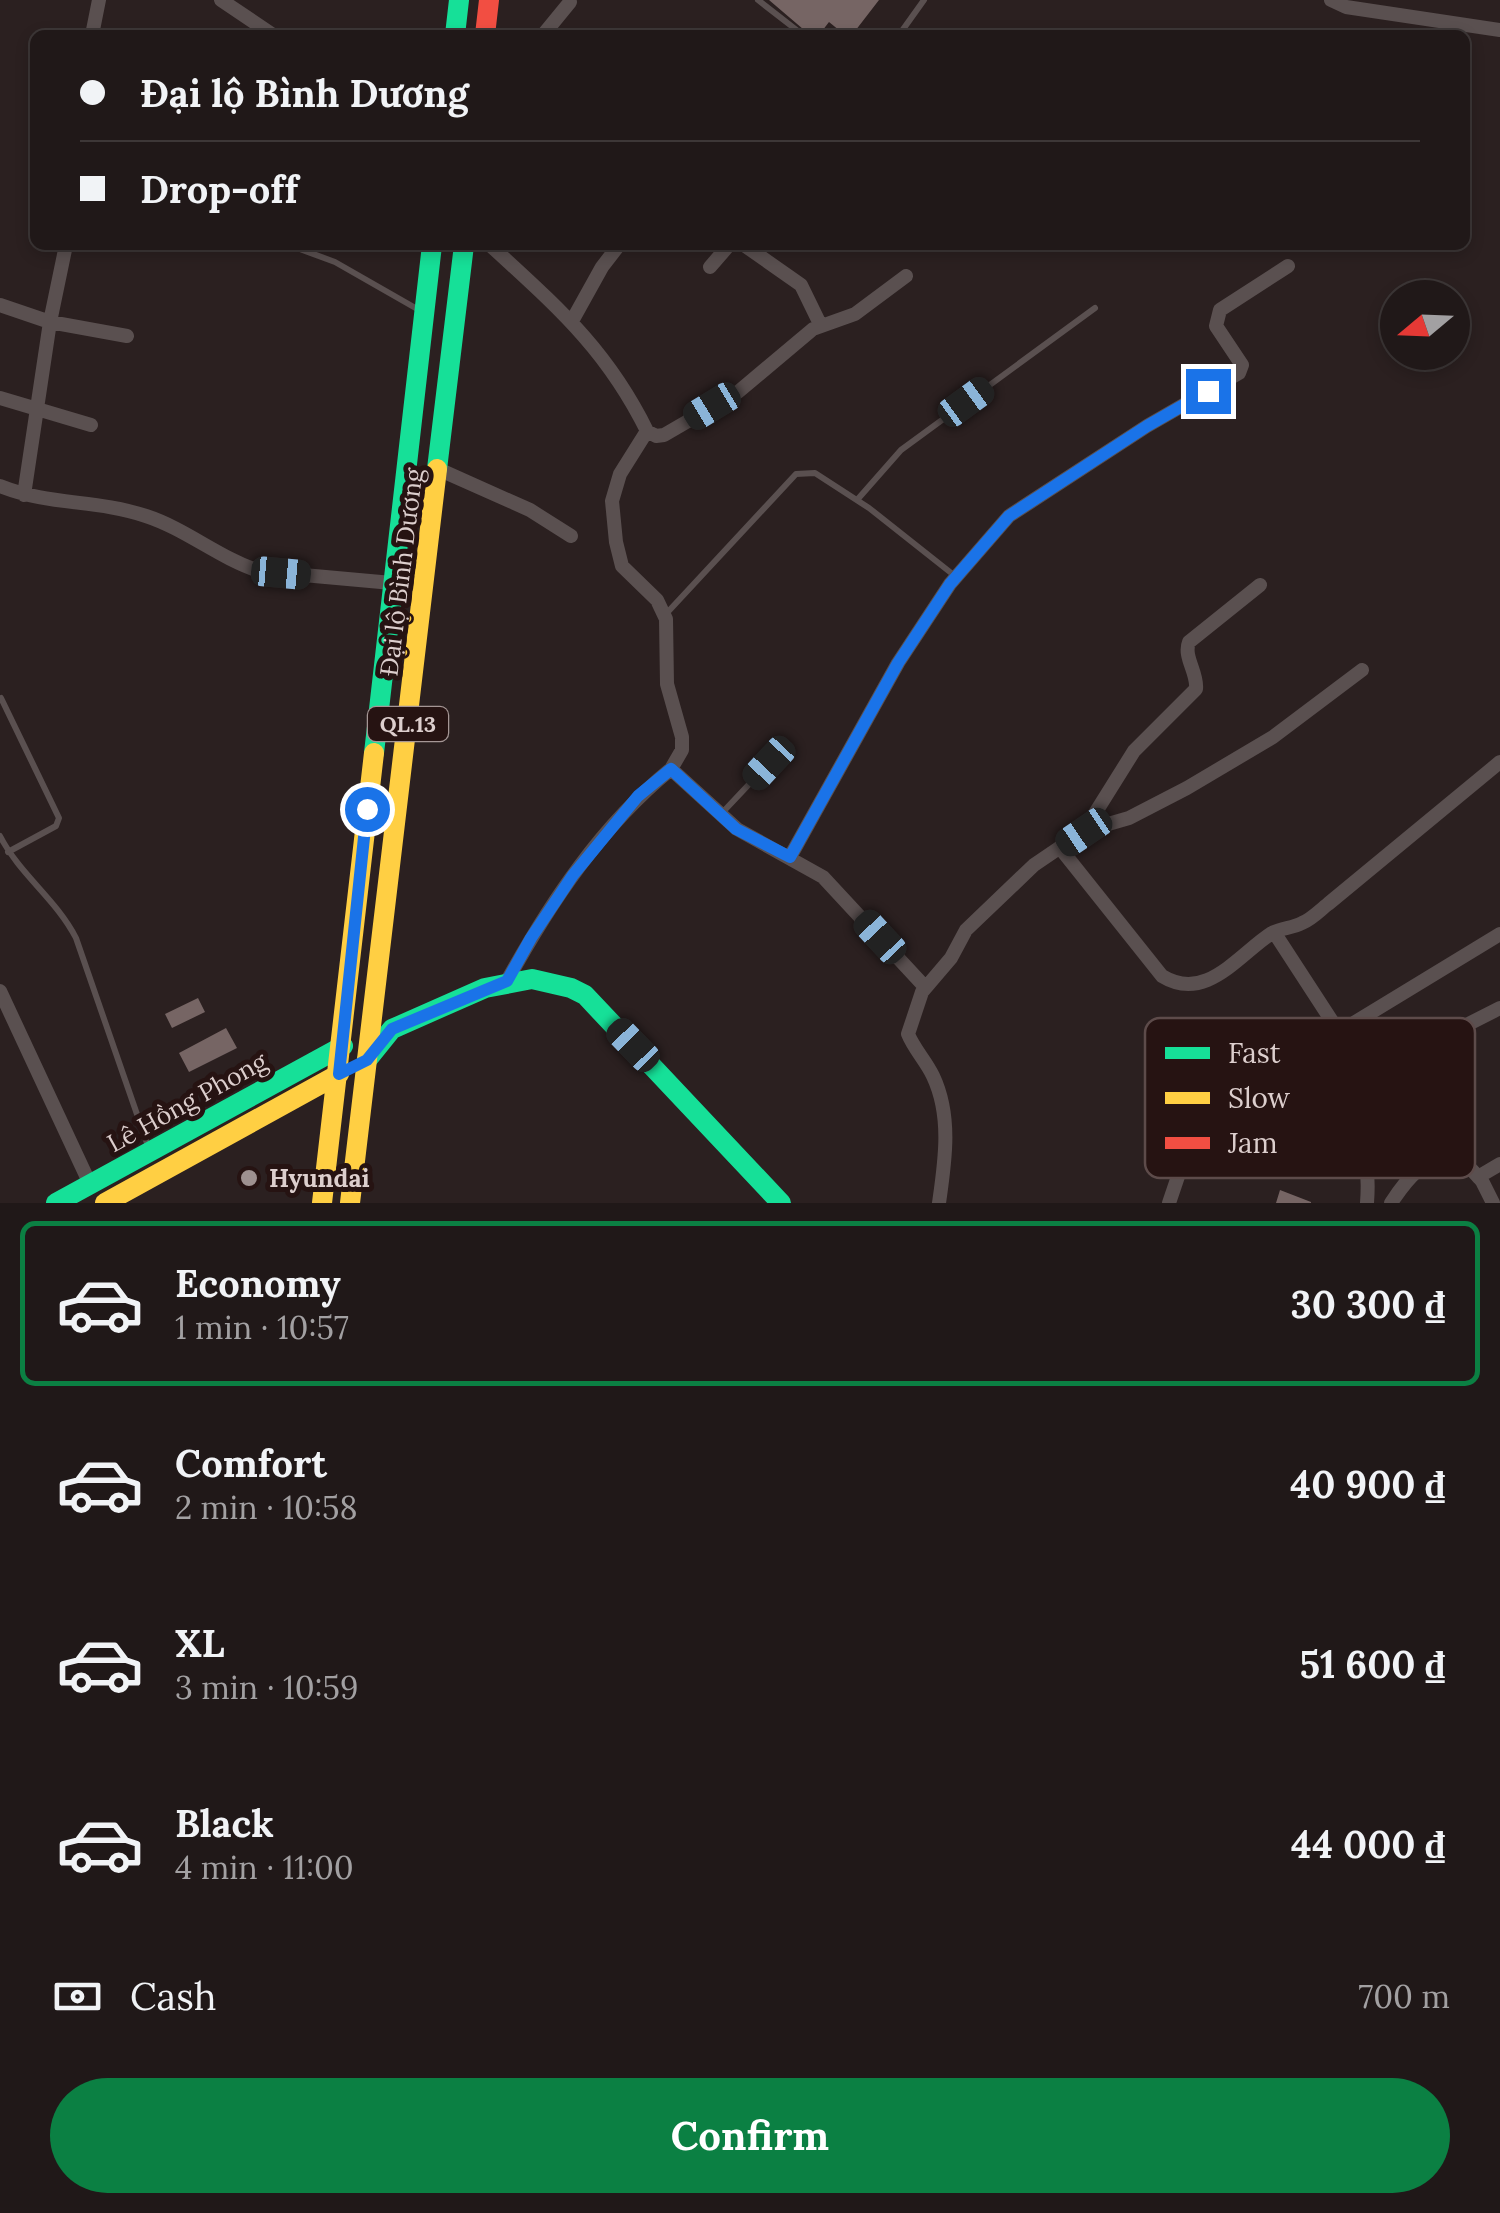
<!DOCTYPE html>
<meta charset="utf-8">
<style>
body{margin:0;font-family:Lora,serif;background:#2d2525;color:#f1f3f6;height:100vh;display:flex;flex-direction:column;font-size:38px;white-space:nowrap}
*{box-sizing:border-box;margin:0}
p{font-size:32px;color:#a2a0a2}
.icon{flex:none;width:55px;height:55px;fill:none;stroke:currentColor;stroke-width:2;stroke-linecap:round;stroke-linejoin:round}
.map{position:relative;height:1203px;overflow:hidden}
.details{display:flex;flex-direction:column;background:#201818;flex:1}
.details>*{flex:none}
.hud{position:absolute;left:30px;top:30px;width:1440px;height:220px;border-radius:15px;box-shadow:0 5px 15px #0003,0 0 0 2px #3d3737;display:grid;align-content:center;height:220px;padding:0 50px;background:#201818}
.needle{width:65px;rotate:251deg}
.tools{position:absolute;left:1380px;top:280px;display:grid;gap:20px}
.tools a{display:grid;place-items:center;width:90px;height:90px;border-radius:50%;background:#201818;box-shadow:0 5px 15px #0003,0 0 0 2px #3d3737;font-size:50px}
.end{position:absolute;width:45px;height:45px;margin:-22px;border:12px solid #1a73e8;background:#fff;box-shadow:0 0 0 5px #fff}
.from{border-radius:50%}
.car{position:absolute;width:30px;height:60px;margin:-30px -15px;border-radius:12px;box-shadow:0 0 8px 2px #0007;background:linear-gradient(#222 24%,#8ab4d8 0 40%,#222 0 76%,#8ab4d8 0 86%,#222 0)}
.hud b{display:flex;align-items:center;gap:35px;height:95px;font-size:38px}
.hud b+b{border-top:2px solid #3d3737}
.hud i{width:25px;height:25px;background:#f1f3f6}
ul{padding:18px 0 0;list-style:none}
li{display:flex;align-items:center;gap:30px;height:165px;margin:0 20px 15px;padding:0 30px;border:5px solid transparent;border-radius:15px}
li div{flex:1}
li b{display:block;font-size:38px}
li em{font-style:normal;font-weight:700}
li.selected{border-color:#0b8043}
li>.icon{width:90px;height:90px;stroke-width:1.5}
.pay{display:flex;align-items:center;gap:25px;height:110px;padding:0 50px;font-size:38px}
.pay p{margin-inline-start:auto}
.cta{display:flex;gap:20px;margin-top:auto;padding:20px 50px}
.cta a{flex:1;height:115px;border-radius:60px;background:#0b8043;color:#fff;font-size:40px;font-weight:700;line-height:115px;text-align:center}
.map>svg:first-child{display:block}
</style>
<div class="map">
<svg width="1500" height="1203" viewBox="0 0 1500 1203">
<rect width="100%" height="100%" fill="#2b2020"/>
<path fill="#766564" d="M 769,0 L 879,0 L 852,35 L 845,35 L 829,22 L 819,35 L 810,35 Z
M 198,998 L 205,1012 L 172,1028 L 165,1014 Z
M 226,1028 L 237,1048 L 189,1072 L 179,1053 Z
M 1280,1190 L 1311,1202 L 1311,1203 L 1276,1203 Z"/>
<g fill="none" stroke-linecap="round" stroke-linejoin="round">
<path stroke="#5a5050" stroke-width="6" d="M 758,0 L 803,35
M 899,35 L 924,0
M 289,245 L 335,262 L 419,310
M 857,500 L 901,450 L 1095,308
M 665,615 L 796,474 L 815,473 L 869,508 L 955,576
M 1,698 L 59,818 L 56,826 L 8,852
M 722,813 L 769,763
M 0,836 C 20,875 56,899 76,938 L 148,1146"/>
<path stroke="#5a5050" stroke-width="14" d="M 221,0 L 273,35
M 1331,0 L 1346,7 L 1500,30
M 92,35 L 99,0
M 543,35 L 570,2
M 490,245 C 556,306 606,348 647,431 L 620,474 L 612,501 L 616,542 L 622,566 L 657,600 L 666,619 L 667,684 L 682,737 L 682,750 L 671,769
M 744,245 L 801,285 L 821,326
M 710,267 L 729,245
M 0,305 L 50,322 L 127,336
M 572,321 L 602,267 L 619,245
M 0,398 L 91,425
M 647,431 L 656,436 L 664,435 L 738,392 L 813,329 L 855,314 L 906,276
M 438,469 L 530,510 L 571,536
M 0,486 C 50,506 95,499 146,516 C 186,529 219,558 259,571 L 392,583
M 24,495 L 50,322 L 66,245
M 1084,831 L 1134,751 L 1196,689 C 1198,673 1183,657 1189,642 L 1260,585
M 1060,848 L 1162,976 C 1206,1003 1238,955 1272,933 C 1281,928 1293,928 1302,923 C 1312,919 1320,910 1328,904 L 1500,762
M 790,857 L 898,663 L 950,584 L 1009,516 L 1147,426 L 1239,373 L 1242,365 L 1216,326 L 1220,310 L 1288,266
M 1274,932 L 1339,1032 L 1364,1077
M 507,981 C 550,903 601,826 671,769 L 737,829 L 823,877 L 925,987
M 0,991 L 90,1184
M 1339,1032 L 1500,934
M 1341,1114 L 1364,1077 L 1500,1008
M 1478,1177 L 1500,1164
M 939,1203 C 945,1161 952,1116 933,1076 C 926,1061 914,1049 908,1034 L 922,992 L 951,958 L 966,930 L 1034,865 L 1084,831 L 1129,818 L 1187,788 L 1273,737 L 1362,670
M 1169,1203 L 1209,1085 L 1228,1081 L 1350,1117 C 1367,1137 1369,1177 1367,1203
M 1391,1203 C 1408,1177 1424,1158 1457,1154 L 1482,1181 L 1493,1203"/>
<path stroke="#16e098" stroke-width="20" d="M 455,35 L 459,0
M 437,469 L 464,245
M 374,753 L 432,245
M 367,1060 L 392,1029 L 485,988 L 532,979 L 571,988 L 585,995 L 781,1203
M 56,1203 L 343,1046"/>
<path stroke="#ffcf43" stroke-width="20" d="M 105,1203 L 339,1074
M 322,1203 L 374,753
M 350,1203 L 437,469"/>
<path stroke="#f24e42" stroke-width="20" d="M 485,35 L 489,0"/>
</g>
<g fill="none" stroke-linecap="round" stroke-linejoin="round">
<path stroke="#1a73e8" stroke-width="12" d="M 367,809 L 339,1074 L 367,1060 L 392,1029 L 507,981 L 531,938 L 573,875 L 638,796 L 671,769 L 736,829 L 790,857 L 898,663 L 950,584 L 1009,516 L 1147,426 L 1208,391"/>
</g>
<circle fill="#9e9190" stroke="#261312" stroke-width="4" cx="249" cy="1178" r="10"/>
<g text-anchor="middle" dominant-baseline="central" stroke-width="10" stroke-linejoin="round" paint-order="stroke">
<rect fill="#261312" stroke="#a59695" stroke-width="2.5" x="368" y="707" width="80" height="34" rx="8"/>
<g font-size="22" font-weight="bold" fill="#dccecd">
<text x="408" y="724">QL.13</text>
</g>
<g font-size="25" fill="#dccecd" stroke="#261312">
<text transform="translate(401 572) rotate(-83)">Đại lộ Bình Dương</text>
<text transform="translate(187 1102) rotate(-29)">Lê Hồng Phong</text>
</g>
<g font-size="25" font-weight="bold" fill="#dccecd" stroke="#261312" text-anchor="start">
<text x="269" y="1178">Hyundai</text>
</g>
</g>
<rect x="1145" y="1018" width="330" height="160" rx="15" fill="#261312" stroke="#5d4b4a" stroke-width="2.5"/>
<rect x="1165" y="1047" width="45" height="12" fill="#16e098"/>
<rect x="1165" y="1092" width="45" height="12" fill="#ffcf43"/>
<rect x="1165" y="1137" width="45" height="12" fill="#f24e42"/>
<g font-size="28" fill="#dccecd">
<text x="1228" y="1063">Fast</text>
<text x="1228" y="1108">Slow</text>
<text x="1228" y="1153">Jam</text>
</g>
</svg>
<div class="tools">
<a><svg class="needle" viewBox="-14 -14 28 28"><path d="M0-13l5 13h-10z" fill="#e53935"/><path d="M0 13l5-13h-10z" fill="#a2a0a2"/></svg></a>
</div>
<i class="end from" style="left:367px;top:809px"></i>
<i class="end" style="left:1208px;top:391px"></i>
<i class="car" style="left:966px;top:402px;rotate:54deg"></i>
<i class="car" style="left:712px;top:406px;rotate:239deg"></i>
<i class="car" style="left:281px;top:573px;rotate:95deg"></i>
<i class="car" style="left:769px;top:763px;rotate:223deg"></i>
<i class="car" style="left:1084px;top:832px;rotate:236deg"></i>
<i class="car" style="left:880px;top:937px;rotate:317deg"></i>
<i class="car" style="left:633px;top:1045px;rotate:316deg"></i>
<div class="hud">
<b><i class="from"></i>Đại lộ Bình Dương</b>
<b><i></i>Drop-off</b>
</div>
</div>
<section class="details">
<ul>
<li class="selected"><svg class="icon" aria-label="car" viewBox="0 0 24 24"><path d="M5 17H2v-5l4-1 3-4h7l3 4 3 1v5h-3M9 17h6M6 11h13"/><circle cx="7" cy="17" r="2"/><circle cx="17" cy="17" r="2"/></svg><div><b>Economy</b><p>1 min · 10:57</p></div><em>30 300 ₫</em></li>
<li><svg class="icon" aria-label="car" viewBox="0 0 24 24"><path d="M5 17H2v-5l4-1 3-4h7l3 4 3 1v5h-3M9 17h6M6 11h13"/><circle cx="7" cy="17" r="2"/><circle cx="17" cy="17" r="2"/></svg><div><b>Comfort</b><p>2 min · 10:58</p></div><em>40 900 ₫</em></li>
<li><svg class="icon" aria-label="car" viewBox="0 0 24 24"><path d="M5 17H2v-5l4-1 3-4h7l3 4 3 1v5h-3M9 17h6M6 11h13"/><circle cx="7" cy="17" r="2"/><circle cx="17" cy="17" r="2"/></svg><div><b>XL</b><p>3 min · 10:59</p></div><em>51 600 ₫</em></li>
<li><svg class="icon" aria-label="car" viewBox="0 0 24 24"><path d="M5 17H2v-5l4-1 3-4h7l3 4 3 1v5h-3M9 17h6M6 11h13"/><circle cx="7" cy="17" r="2"/><circle cx="17" cy="17" r="2"/></svg><div><b>Black</b><p>4 min · 11:00</p></div><em>44 000 ₫</em></li>
</ul>
<div class="pay"><svg class="icon" aria-label="cash" viewBox="0 0 24 24"><path d="M3 7h18v10H3z"/><circle cx="12" cy="12" r="2"/></svg>Cash<p>700 m</p></div>
<div class="cta"><a>Confirm</a></div>
</section>
